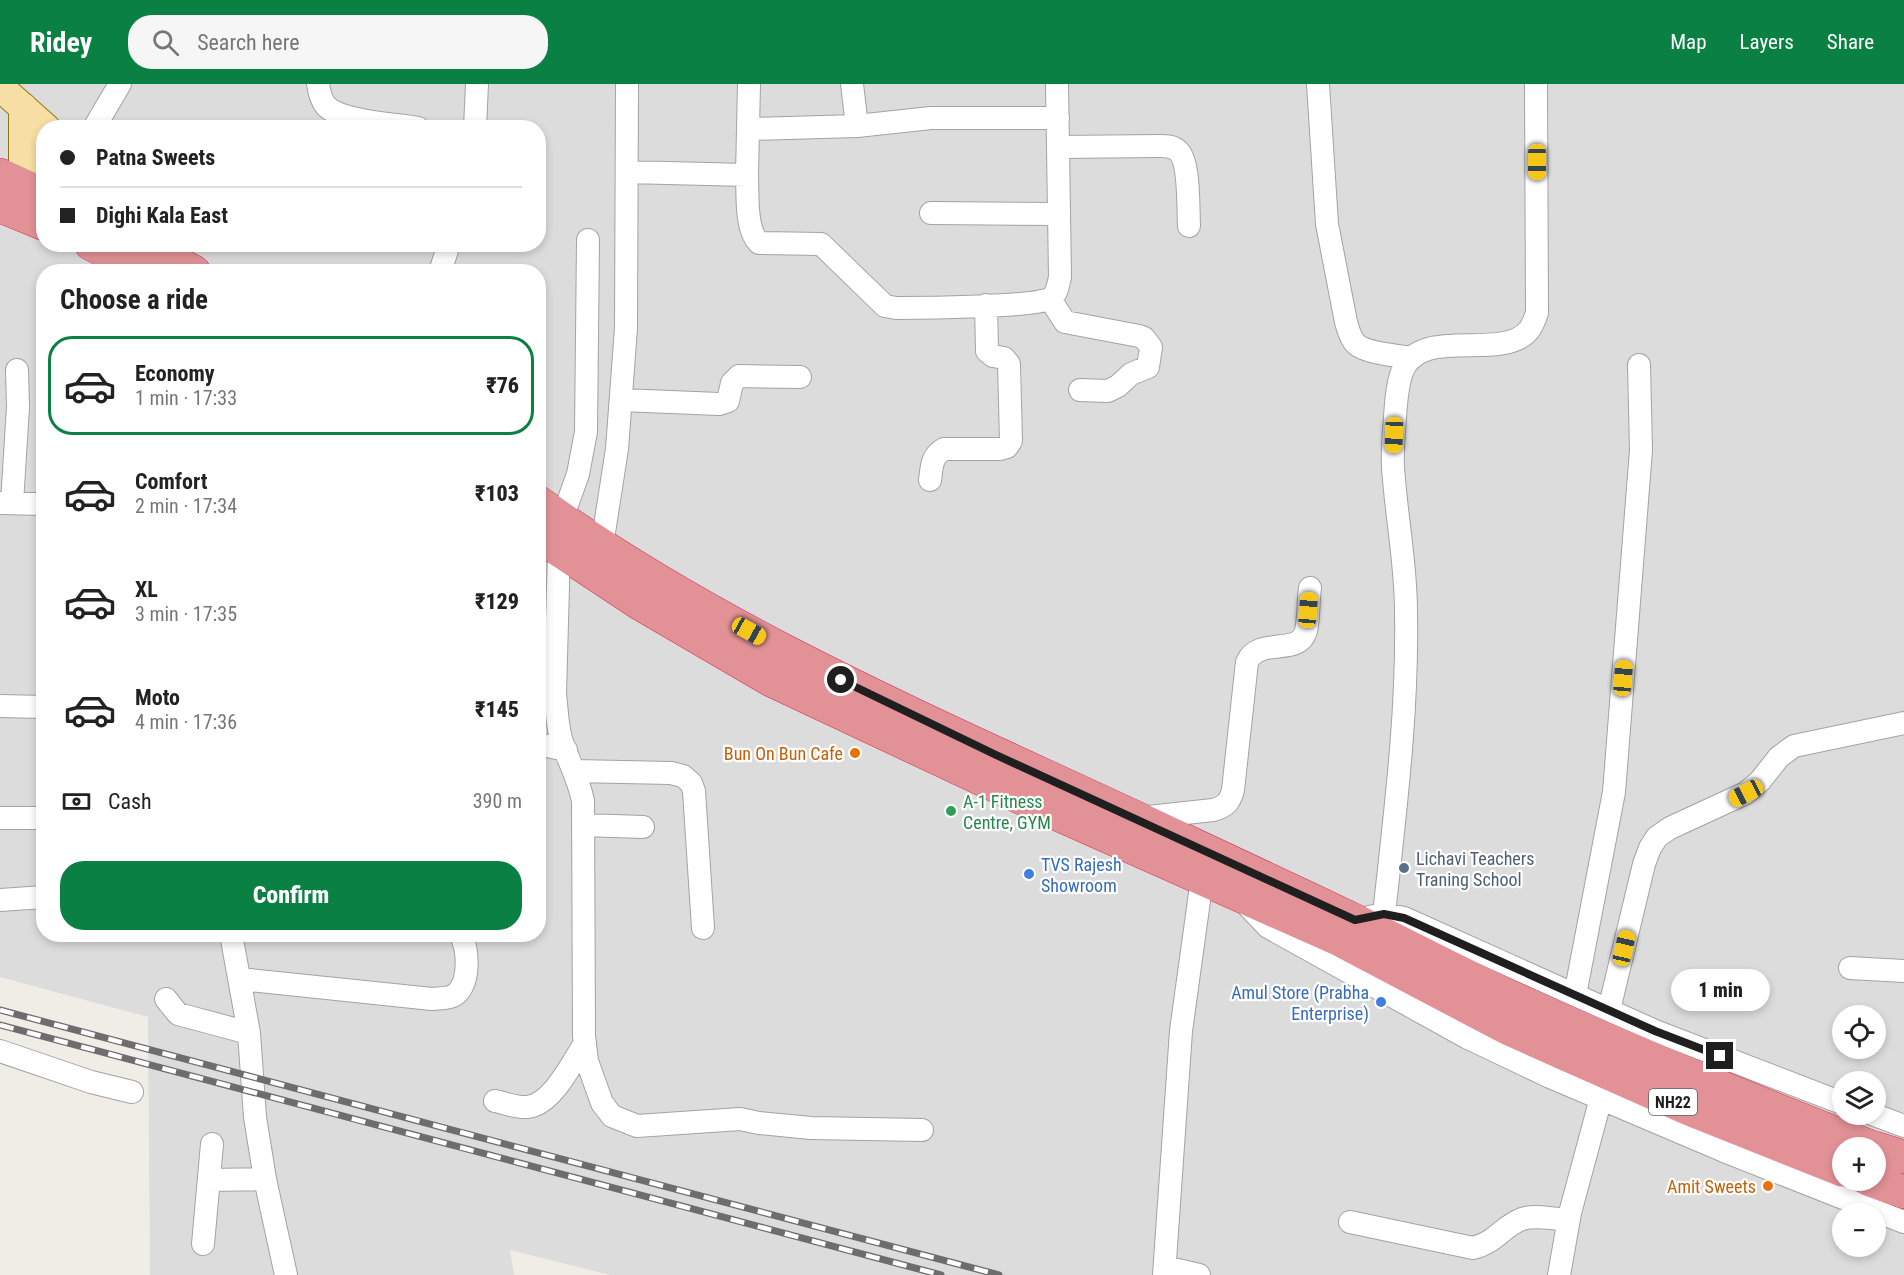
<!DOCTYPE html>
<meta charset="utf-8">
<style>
body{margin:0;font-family:"Roboto Condensed",sans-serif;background:#f6f6f6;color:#222;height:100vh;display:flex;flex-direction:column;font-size:22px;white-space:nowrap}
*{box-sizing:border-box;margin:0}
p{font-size:20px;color:#767676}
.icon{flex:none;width:33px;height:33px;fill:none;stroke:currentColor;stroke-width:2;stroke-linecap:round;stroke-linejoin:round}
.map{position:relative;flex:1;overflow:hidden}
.side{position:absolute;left:36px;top:180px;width:510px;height:678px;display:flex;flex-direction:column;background:#fff;border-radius:24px;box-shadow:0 3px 9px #0003}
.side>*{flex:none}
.hud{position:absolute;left:36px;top:36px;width:510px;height:132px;border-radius:24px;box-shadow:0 3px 9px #0003;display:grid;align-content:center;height:132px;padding:0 24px;background:#fff}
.fabs{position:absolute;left:1832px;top:921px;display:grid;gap:12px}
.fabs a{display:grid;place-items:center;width:54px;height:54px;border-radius:50%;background:#fff;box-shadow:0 3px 9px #0003;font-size:30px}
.end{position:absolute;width:27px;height:27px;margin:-14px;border:8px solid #1f1f1f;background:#fff;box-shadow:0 0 0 3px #fff}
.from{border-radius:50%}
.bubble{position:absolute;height:42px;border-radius:21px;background:#fff;box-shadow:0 3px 9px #0003;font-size:20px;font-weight:800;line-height:42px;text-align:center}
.car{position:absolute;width:18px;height:36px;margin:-18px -9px;border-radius:8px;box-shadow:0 0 4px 2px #0007;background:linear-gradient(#f5c518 24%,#345 0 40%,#f5c518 0 76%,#345 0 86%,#f5c518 0)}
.hud b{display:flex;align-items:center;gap:21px;height:57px;font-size:22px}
.hud b+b{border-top:2px solid #e0e0e0}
.hud i{width:15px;height:15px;background:#222}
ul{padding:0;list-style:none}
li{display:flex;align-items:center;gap:18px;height:99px;margin:0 12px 9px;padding:0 12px;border:3px solid transparent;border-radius:24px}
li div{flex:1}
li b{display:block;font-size:22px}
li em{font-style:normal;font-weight:800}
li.on{border-color:#0b8043}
li>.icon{width:54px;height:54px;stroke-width:1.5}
h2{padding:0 24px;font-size:27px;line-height:72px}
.pay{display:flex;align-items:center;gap:15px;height:66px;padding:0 24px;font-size:22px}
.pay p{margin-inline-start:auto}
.primary-button{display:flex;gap:12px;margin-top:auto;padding:12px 24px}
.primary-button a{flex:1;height:69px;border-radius:24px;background:#0b8043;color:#fff;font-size:24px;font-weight:800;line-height:69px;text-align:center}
header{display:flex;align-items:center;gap:36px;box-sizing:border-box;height:84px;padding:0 30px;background:#0b8043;color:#fff}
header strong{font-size:28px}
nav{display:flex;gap:33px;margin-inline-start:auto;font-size:21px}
.search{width:420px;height:54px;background:#f6f6f6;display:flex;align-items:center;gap:15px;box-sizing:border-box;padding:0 21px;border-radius:24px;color:#767676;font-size:22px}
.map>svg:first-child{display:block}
</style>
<header>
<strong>Ridey</strong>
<div class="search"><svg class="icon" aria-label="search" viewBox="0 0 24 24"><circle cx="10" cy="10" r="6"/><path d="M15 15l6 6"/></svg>Search here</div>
<nav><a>Map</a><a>Layers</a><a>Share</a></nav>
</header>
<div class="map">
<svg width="1904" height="1191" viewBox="0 0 1904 1191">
<rect width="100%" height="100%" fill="#efede6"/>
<path fill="#dddcdc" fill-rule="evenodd" d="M 0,0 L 1904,0 L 1904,1191 L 610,1191 L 510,1166 L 514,1191 L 150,1191 L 148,933 L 0,893 ZM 44,44 L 538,44 L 538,160 L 44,160 ZM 44,188 L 538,188 L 538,850 L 44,850 ZM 1842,932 L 1875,932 L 1875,964 L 1842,964 ZM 1842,998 L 1875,998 L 1875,1030 L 1842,1030 ZM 1842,1064 L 1875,1064 L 1875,1096 L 1842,1096 ZM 1842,1130 L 1875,1130 L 1875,1162 L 1842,1162 Z"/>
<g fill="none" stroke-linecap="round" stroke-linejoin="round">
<g stroke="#a3a3a3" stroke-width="24">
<path id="minor" d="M 318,0 C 319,7 321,16 326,22 C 342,38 396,40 418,44
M 852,0 L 857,42
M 1318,0 L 1327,140 L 1346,238 C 1348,245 1350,254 1356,260 C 1365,269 1399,272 1412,274
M 94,44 L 120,0
M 475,44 L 477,0
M 749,45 L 857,42 L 931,34 L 1058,34
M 1058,63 L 1160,62 C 1166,62 1173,62 1178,67 C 1190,77 1188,125 1189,142
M 627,88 L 747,91 L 749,0
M 747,91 C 748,110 745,145 759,159 L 821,160 L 885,222 L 896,224 C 919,224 1040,223 1051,214 C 1058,209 1058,200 1060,193 L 1057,0
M 931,129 L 1059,130
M 440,188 L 449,160
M 1050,215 L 1065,238 L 1139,252 L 1144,254 L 1151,263 L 1148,283 L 1131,290 L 1118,302 L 1108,307 L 1080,306
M 621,316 L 719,320 L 728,317 L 732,299 L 739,292 L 800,293
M 930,396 C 932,383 931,372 944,365 L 1000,365 L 1007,363 L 1011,357 L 1009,280 L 1004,274 L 993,272 L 987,267 L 986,221
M 0,419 L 44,420
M 12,419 L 18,323 L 17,286
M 562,435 L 578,390 L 586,348 L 588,156
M 602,461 L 617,365 L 626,244 L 627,0
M 559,466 L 555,610 C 557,626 557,643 562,658 C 569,678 579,696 583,717 L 584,952 L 587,977 L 602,1019 L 612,1032 L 637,1042 L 740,1035 L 759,1039 L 811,1044 L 922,1046
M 0,622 L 44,623
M 538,660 L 566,666
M 574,687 L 671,689 L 683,692 L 691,699 L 694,707 L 703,844
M 0,734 L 44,734
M 1139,734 L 1213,726 C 1225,723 1230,718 1233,706 L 1247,578 C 1259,552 1299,573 1306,547 C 1309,534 1308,518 1310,504
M 583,741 L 643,743
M 0,816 L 44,813
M 1244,818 L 1268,843 L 1466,953 L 1550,993 L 1724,1067 L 1904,1138
M 1384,830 C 1395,729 1408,629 1406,527 C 1406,479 1396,431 1393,383 C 1392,366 1394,349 1395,333 C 1396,318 1397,302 1402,288 C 1420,240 1502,279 1529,246 C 1533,241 1535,234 1537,229 L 1536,0
M 1369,833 L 1384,830 L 1404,834 L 1655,947 L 1842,1019
M 231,850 L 249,949 L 255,1033 L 265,1095 L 286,1191
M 1850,884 L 1904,887
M 240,895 L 432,915 C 439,914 450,915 456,910 C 470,898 469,865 460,850
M 1575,911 L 1614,708 L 1641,366 L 1639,281
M 166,915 L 178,930 L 249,949
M 1609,926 L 1644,780 L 1650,764 L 1657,753 L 1670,744 L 1746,709 L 1760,697 L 1779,673 L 1794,662 L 1904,639
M 0,967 L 91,998 L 132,1008
M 495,1017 C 505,1019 516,1024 527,1023 C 552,1021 572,979 585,959
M 1872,1030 L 1904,1042
M 209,1096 L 265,1095
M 1350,1138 L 1473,1164 C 1495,1159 1503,1142 1522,1135 C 1537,1130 1554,1136 1569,1135
M 203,1160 L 212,1060
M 1165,1183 L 1199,1191
M 1164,1191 L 1181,947 L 1202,795
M 1559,1191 L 1570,1129 L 1601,1014"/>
</g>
<g stroke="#927708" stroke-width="30">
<path id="major" d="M 0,3 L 46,44
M 10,121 L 23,84 L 23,23"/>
</g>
<g stroke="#d12f50" stroke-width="34">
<path id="highway" d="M 0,91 L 44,111
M 0,122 L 44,140
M 91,160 L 145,188
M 143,160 L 194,188
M 538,418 C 729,555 947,645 1158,744 C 1224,775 1289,805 1354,836 C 1413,864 1469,895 1529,921 C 1642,972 1758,1019 1874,1064
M 538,452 L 639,519 L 771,596 L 1026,716 L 1338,855 L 1507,944 L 1689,1025 L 1842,1086
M 1875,1064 L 1904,1073
M 1870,1096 L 1904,1108"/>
</g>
<use href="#minor" stroke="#fff" stroke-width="22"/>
<use href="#major" stroke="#f7dea4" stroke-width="28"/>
<use href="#highway" stroke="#e29296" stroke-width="33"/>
<g stroke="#6d6d6d" stroke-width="7">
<path id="rail" d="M 0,926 L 999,1191
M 0,941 L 941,1191"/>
</g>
<use href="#rail" stroke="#fff" stroke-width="4.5" stroke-dasharray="14" stroke-linecap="butt"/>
</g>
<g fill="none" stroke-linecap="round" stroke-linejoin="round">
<path stroke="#1f1f1f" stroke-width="8" d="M 841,596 L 994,670 L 1355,836 L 1384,830 L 1404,834 L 1655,947 L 1720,972"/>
</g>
<g fill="#e8710a" stroke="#fff" stroke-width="2">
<circle cx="855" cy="669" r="6"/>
<circle cx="1768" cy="1102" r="6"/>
</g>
<circle fill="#2e9e5b" stroke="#fff" stroke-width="2" cx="951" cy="727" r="6"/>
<circle fill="#5c6f8a" stroke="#fff" stroke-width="2" cx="1404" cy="784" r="6"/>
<g fill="#3f7fe0" stroke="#fff" stroke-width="2">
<circle cx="1029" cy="790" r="6"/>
<circle cx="1381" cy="918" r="6"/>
</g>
<g text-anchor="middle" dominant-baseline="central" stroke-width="4.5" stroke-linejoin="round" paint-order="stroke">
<rect fill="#fff" stroke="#626262" stroke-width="1.5" x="1649" y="1005" width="48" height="26" rx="4.5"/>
<g font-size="16" font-weight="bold" fill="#1f1f1f">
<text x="1673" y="1018">NH22</text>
</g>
<g font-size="18" fill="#c56008" stroke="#fff" text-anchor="end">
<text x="843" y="669">Bun On Bun Cafe</text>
<text x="1756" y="1102">Amit Sweets</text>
</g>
<g font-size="18" fill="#27864d" stroke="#fff" text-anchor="start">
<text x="963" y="717">A-1 Fitness<tspan x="963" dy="21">Centre, GYM</tspan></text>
</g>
<g font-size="18" fill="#4e5e75" stroke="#fff" text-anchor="start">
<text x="1416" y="774">Lichavi Teachers<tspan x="1416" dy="21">Traning School</tspan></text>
</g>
<g font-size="18" fill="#366cbe" stroke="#fff" text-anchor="start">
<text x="1041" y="780">TVS Rajesh<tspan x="1041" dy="21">Showroom</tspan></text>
<text x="1369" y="908" text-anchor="end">Amul Store (Prabha<tspan x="1369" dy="21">Enterprise)</tspan></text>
</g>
</g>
</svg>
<div class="fabs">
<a><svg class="icon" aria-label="locate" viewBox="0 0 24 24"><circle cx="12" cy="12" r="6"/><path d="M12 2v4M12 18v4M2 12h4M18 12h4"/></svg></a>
<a><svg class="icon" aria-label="layers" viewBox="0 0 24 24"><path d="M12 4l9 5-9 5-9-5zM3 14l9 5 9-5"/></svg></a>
<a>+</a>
<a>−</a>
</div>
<i class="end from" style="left:841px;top:596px"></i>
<i class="end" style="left:1720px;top:972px"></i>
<div class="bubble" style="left:1671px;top:885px;width:99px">1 min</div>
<i class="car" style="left:1537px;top:78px;rotate:180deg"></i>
<i class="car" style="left:1394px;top:351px;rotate:182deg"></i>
<i class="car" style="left:1308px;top:526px;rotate:5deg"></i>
<i class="car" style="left:749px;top:547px;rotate:119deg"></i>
<i class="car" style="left:1623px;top:594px;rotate:5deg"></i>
<i class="car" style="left:1746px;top:709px;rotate:242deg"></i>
<i class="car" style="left:1624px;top:864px;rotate:13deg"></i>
<div class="hud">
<b><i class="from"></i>Patna Sweets</b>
<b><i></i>Dighi Kala East</b>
</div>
<section class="side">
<h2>Choose a ride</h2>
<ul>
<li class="on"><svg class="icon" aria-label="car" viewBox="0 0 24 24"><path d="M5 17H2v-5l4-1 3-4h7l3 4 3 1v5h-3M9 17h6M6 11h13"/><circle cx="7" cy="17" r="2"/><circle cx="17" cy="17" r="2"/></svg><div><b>Economy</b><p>1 min · 17:33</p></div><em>₹76</em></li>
<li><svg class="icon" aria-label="car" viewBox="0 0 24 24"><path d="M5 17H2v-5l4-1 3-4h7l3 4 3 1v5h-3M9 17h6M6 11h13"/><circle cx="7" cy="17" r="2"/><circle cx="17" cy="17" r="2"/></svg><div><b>Comfort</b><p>2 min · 17:34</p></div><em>₹103</em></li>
<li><svg class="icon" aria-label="car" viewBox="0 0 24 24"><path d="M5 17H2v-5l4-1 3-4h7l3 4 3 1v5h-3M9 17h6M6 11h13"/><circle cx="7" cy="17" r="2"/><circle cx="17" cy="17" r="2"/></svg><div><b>XL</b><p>3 min · 17:35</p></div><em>₹129</em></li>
<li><svg class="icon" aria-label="car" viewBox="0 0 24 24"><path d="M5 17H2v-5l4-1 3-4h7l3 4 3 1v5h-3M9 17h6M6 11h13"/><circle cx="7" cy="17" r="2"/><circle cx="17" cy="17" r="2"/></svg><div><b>Moto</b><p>4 min · 17:36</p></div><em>₹145</em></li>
</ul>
<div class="pay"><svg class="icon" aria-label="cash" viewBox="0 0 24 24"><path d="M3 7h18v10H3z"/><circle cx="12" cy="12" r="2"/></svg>Cash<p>390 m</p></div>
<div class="primary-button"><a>Confirm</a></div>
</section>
</div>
